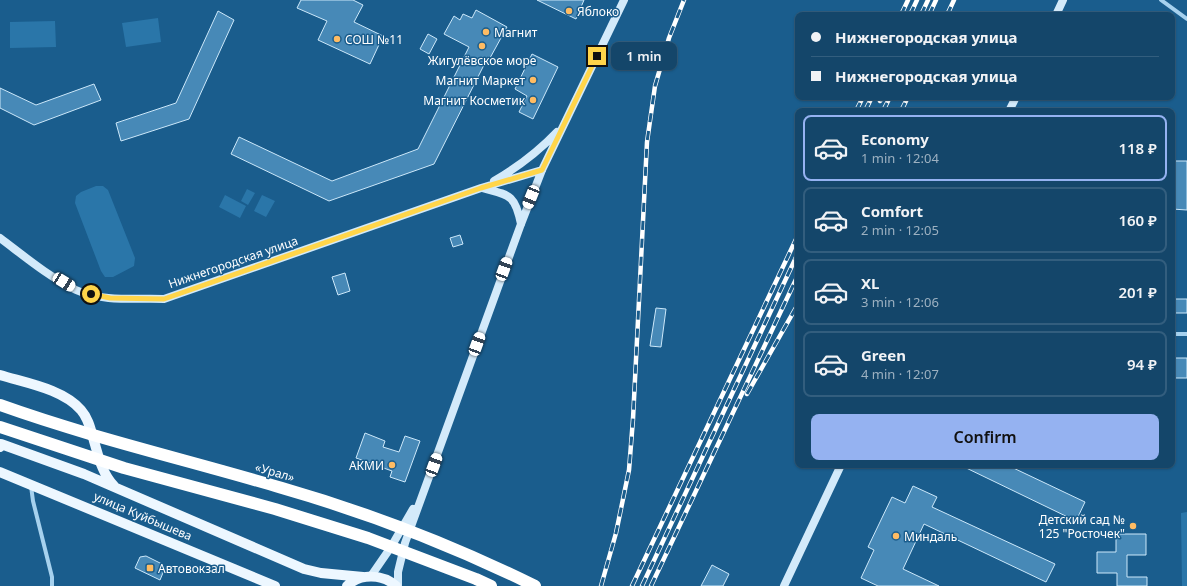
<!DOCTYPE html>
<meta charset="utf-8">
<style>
body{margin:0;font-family:"Noto Sans",sans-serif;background:#215072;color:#f1f3f6;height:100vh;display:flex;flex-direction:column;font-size:15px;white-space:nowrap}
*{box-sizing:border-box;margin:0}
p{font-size:13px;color:#9db1c1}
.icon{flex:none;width:22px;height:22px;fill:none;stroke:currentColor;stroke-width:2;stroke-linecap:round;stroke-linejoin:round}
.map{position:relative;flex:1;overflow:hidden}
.side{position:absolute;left:795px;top:108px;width:380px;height:360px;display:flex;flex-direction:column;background:#14466a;border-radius:8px;box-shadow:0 1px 3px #0004,0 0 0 1px #335e7e}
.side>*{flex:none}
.banner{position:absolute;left:795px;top:12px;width:380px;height:88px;border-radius:8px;box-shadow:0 1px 3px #0004,0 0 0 1px #335e7e;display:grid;align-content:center;height:88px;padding:0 16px;background:#14466a}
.end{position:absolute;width:18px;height:18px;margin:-9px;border:5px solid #ffd54a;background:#111;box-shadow:0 0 0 2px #111}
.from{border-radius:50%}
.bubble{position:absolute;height:28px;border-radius:8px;background:#14466a;box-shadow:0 1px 3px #0004,0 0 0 1px #335e7e;font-size:13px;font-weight:600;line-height:28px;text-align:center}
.car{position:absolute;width:12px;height:24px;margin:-12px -6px;border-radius:5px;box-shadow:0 0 3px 1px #0007;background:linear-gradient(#fff 24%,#345 0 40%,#fff 0 76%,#345 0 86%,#fff 0)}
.banner b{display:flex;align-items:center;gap:14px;height:38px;font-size:15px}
.banner b+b{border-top:1px solid #335e7e}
.banner i{width:10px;height:10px;background:#f1f3f6}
ul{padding:7px 0 0;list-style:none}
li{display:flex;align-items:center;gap:12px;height:66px;margin:0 8px 6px;padding:0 8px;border:2px solid #335e7e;border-radius:8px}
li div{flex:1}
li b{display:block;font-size:15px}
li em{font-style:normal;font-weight:600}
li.active{border-color:#95b2f1}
li>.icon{width:36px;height:36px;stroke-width:1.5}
.cta{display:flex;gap:8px;margin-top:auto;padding:8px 16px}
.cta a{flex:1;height:46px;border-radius:8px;background:#95b2f1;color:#111;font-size:16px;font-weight:600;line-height:46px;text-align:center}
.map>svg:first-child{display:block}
</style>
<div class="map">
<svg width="1187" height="586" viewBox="0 0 1187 586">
<rect width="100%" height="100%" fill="#1a5d8d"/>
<path fill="#2a76a9" d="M 158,18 L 161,42 L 126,47 L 122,23 Z
M 55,21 L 56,47 L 10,48 L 10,22 Z
M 96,186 L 103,186 L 108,190 L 135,258 L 134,266 L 113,277 L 105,277 L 101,271 L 75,203 L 76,196 L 81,192 Z
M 247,189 L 255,193 L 248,205 L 241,201 Z
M 225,195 L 246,206 L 240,218 L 219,207 Z
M 262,195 L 275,201 L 266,217 L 254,211 Z
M 1187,512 L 1187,586 L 1182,586 L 1181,513 Z"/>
<path fill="#4789b7" stroke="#cce8fa" d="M 301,0 L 353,0 L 363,5 L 354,22 L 383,36 L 370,64 L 318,40 L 327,21 L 297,8 Z
M 537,0 L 584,0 L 576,19 Z
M 476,10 L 507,27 L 490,58 L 488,57 L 434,164 L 329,201 L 231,154 L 239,137 L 332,181 L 418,149 L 469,47 L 444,34 L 454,16 L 460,20 L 463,14 L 472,18 Z
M 218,11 L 234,20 L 189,119 L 121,141 L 116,123 L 176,103 Z
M 428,34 L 437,39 L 429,54 L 420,49 Z
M 532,54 L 558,67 L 533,119 L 519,112 L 527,96 L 515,89 Z
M 94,84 L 101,100 L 34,125 L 0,108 L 0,88 L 36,105 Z
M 1172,161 L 1187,161 L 1187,210 L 1172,209 Z
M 460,235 L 463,244 L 453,247 L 450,238 Z
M 345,273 L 350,291 L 338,295 L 332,277 Z
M 1172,299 L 1187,299 L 1187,313 L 1172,313 Z
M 656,308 L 666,309 L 661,347 L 650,346 Z
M 1172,358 L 1187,358 L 1187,378 L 1172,378 Z
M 365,433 L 385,441 L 383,447 L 399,452 L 405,436 L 420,441 L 405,482 L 390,477 L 392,471 L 356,458 Z
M 960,465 L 1007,465 L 1085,502 L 1076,521 Z
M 913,486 L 937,497 L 932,507 L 1055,564 L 1046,582 L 924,524 L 903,569 L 939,586 L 878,586 L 861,578 L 874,550 L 868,547 L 892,497 L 905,503 Z
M 1116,534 L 1146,534 L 1146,555 L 1127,555 L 1127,577 L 1147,577 L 1147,586 L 1117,586 L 1117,573 L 1097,573 L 1097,552 L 1116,552 Z
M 146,556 L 162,564 L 165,568 L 160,580 L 135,568 L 140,557 Z
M 712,565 L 729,574 L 723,586 L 701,586 Z"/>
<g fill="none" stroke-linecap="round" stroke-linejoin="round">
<path stroke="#a6d1ee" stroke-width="4" d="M 1161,0 L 1187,19
M 1172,334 L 1187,334
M 31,486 L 33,501 L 52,577 L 52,586"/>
<path stroke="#d3eafa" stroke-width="8" d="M 1056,15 L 1063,0
M 1009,111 L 1016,97
M 494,181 C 518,167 538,152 557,132
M 482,188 C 509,195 515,194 521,224
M 0,238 C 24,256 49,277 76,290 C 102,302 136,298 164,299 L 481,188 L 542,170
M 371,576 L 391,547 L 413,509
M 398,586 L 398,572 L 405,543 L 521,224 L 542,170 L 624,0
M 784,586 L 841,465"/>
<path stroke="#edf7ff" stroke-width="10" d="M 0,375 C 26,383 63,389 81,410 C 89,419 91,431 94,441 C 99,458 102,473 114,486
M 0,447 L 1,444 L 84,474 L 304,569 L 321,573 L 363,577
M 0,472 L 275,586
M 347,586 C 360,573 383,574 396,586"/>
<g stroke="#fff" stroke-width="4.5">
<path id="rail" d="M 901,15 L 908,0
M 910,15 L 917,0
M 921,15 L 928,0
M 929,15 L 936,0
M 947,15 L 954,0
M 880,101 L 882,97
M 856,111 L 863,97
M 865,111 L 872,97
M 883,111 L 890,97
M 901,111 L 908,97
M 747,394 L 798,304
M 601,586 L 616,533 L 629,470 L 633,419 L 647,142 L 655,86 L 669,38 L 684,0
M 632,586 L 798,235
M 642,586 L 798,253
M 651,586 L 798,275"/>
</g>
<use href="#rail" stroke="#1a5d8d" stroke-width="3" stroke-dasharray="9" stroke-linecap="butt"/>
<path stroke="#fff" stroke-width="12" d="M 0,405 C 92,438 188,460 282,488 C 369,513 454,546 535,586
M 0,427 L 124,468 L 275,509 L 368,538 L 476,579 L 491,586"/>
</g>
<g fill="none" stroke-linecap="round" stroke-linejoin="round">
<path stroke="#ffd54a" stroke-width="5" d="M 91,294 L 110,298 L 164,299 L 481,188 L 542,170 L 597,56"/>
</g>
<g fill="#ffbc63" stroke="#1a5d8d" stroke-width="1.5">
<circle cx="569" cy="11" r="4"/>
<circle cx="486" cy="32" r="4"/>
<circle cx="337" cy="39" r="4"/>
<circle cx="482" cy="46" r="4"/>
<circle cx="533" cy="80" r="4"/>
<circle cx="533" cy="100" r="4"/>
<circle cx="392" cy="465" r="4"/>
<circle cx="1133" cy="526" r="4"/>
<circle cx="896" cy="536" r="4"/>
<rect x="146" y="564" width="8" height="8" rx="2"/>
</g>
<g text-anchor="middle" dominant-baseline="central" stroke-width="3" stroke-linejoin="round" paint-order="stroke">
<g font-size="12" fill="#fff" stroke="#1a5d8d" text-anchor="start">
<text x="577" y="11">Яблоко</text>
<text x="494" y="32">Магнит</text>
<text x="345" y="39">СОШ №11</text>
<text x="482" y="60" text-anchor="middle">Жигулёвское море</text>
<text x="525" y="80" text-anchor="end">Магнит Маркет</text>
<text x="525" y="100" text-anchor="end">Магнит Косметик</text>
<text x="384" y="465" text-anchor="end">АКМИ</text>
<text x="1125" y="519" text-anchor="end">Детский сад №<tspan x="1125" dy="14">125 "Росточек"</tspan></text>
<text x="904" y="536">Миндаль</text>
<text x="158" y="568">Автовокзал</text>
</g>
<g font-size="12" fill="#fff" stroke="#1a5d8d">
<text transform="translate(233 262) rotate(-19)">Нижнегородская улица</text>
<text transform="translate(275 472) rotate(16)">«Урал»</text>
<text transform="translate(143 516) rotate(23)">улица Куйбышева</text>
</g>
</g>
</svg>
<i class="end from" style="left:91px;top:294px"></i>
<i class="end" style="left:597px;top:56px"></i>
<div class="bubble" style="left:611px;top:42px;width:66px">1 min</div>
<i class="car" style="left:531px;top:197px;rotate:202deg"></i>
<i class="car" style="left:504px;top:269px;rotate:20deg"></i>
<i class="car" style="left:64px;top:282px;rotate:122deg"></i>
<i class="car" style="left:477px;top:344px;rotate:20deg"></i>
<i class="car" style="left:434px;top:465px;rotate:20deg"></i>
<div class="banner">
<b><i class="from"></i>Нижнегородская улица</b>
<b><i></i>Нижнегородская улица</b>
</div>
<section class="side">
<ul>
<li class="active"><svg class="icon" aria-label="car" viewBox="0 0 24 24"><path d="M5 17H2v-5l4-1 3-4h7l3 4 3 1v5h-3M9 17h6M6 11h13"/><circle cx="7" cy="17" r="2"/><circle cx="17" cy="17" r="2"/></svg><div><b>Economy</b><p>1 min · 12:04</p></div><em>118 ₽</em></li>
<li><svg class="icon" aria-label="car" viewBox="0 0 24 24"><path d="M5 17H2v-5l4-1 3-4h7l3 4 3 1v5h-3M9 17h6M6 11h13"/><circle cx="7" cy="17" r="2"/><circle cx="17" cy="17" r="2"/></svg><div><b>Comfort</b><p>2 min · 12:05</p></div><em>160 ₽</em></li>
<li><svg class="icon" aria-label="car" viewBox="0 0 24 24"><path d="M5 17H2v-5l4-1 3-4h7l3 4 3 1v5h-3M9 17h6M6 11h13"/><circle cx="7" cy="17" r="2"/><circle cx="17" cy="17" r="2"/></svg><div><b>XL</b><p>3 min · 12:06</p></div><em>201 ₽</em></li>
<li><svg class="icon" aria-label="car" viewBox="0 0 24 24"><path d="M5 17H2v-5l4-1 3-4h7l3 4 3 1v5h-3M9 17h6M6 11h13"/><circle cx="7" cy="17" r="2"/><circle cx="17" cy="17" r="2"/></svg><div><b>Green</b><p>4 min · 12:07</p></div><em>94 ₽</em></li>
</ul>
<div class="cta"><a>Confirm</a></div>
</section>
</div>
